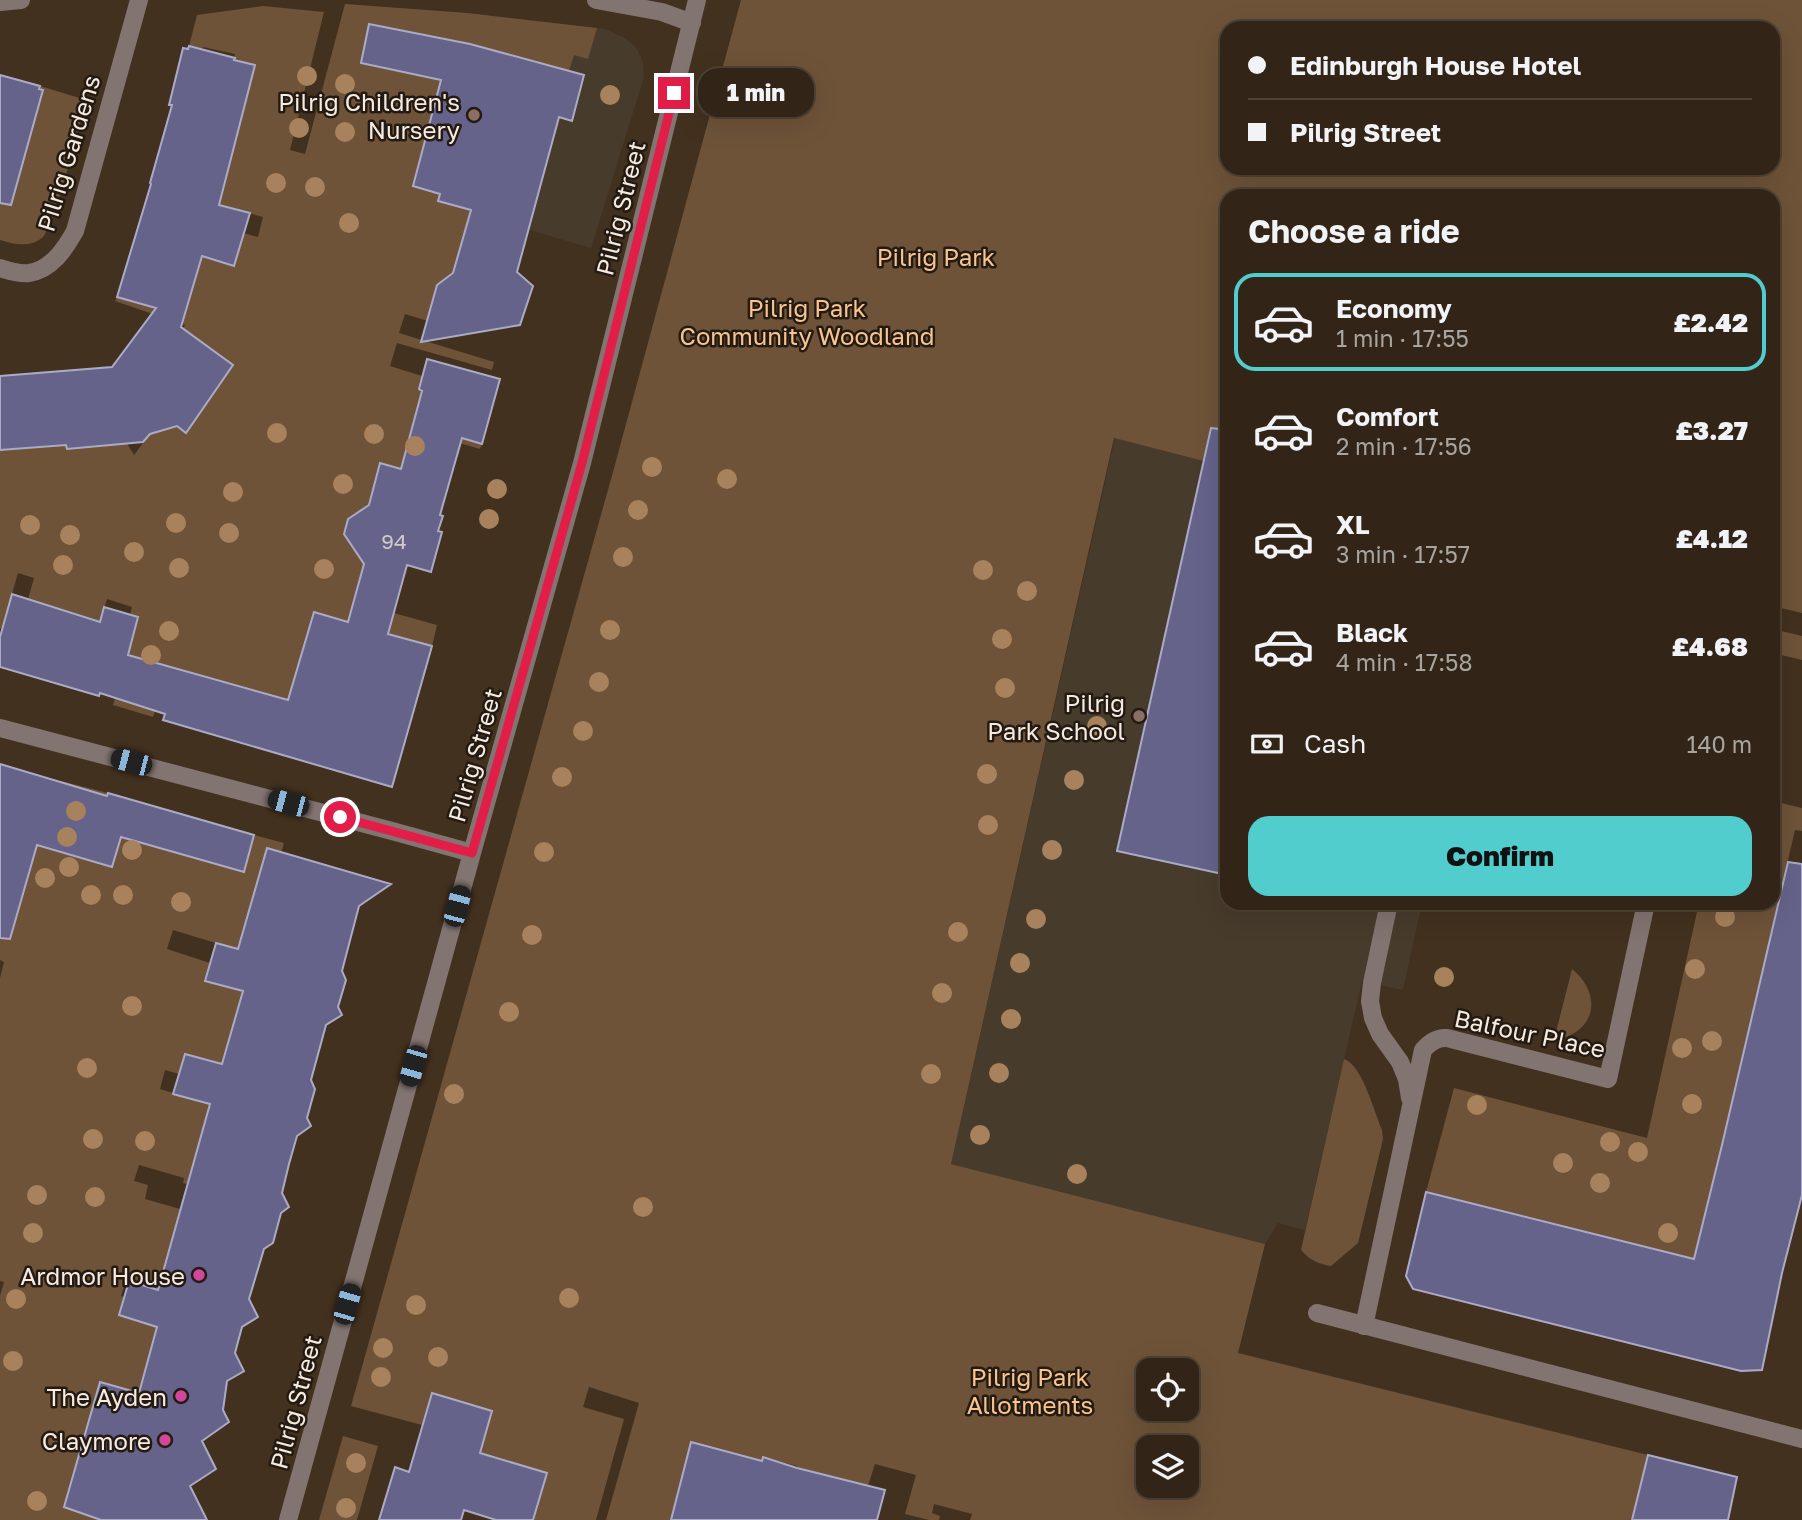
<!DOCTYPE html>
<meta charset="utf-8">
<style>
body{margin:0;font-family:"Golos Text",sans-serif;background:#3d3124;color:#f1f3f6;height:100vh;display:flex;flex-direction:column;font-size:26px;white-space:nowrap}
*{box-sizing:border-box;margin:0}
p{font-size:23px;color:#a8a5a1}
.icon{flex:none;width:38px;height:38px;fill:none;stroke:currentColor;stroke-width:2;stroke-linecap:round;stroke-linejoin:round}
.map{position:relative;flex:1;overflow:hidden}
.panel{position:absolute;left:1220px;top:189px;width:560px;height:721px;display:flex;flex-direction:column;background:#322517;border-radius:21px;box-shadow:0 7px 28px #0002,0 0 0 2px #4d4236}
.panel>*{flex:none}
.hud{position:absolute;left:1220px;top:21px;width:560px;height:154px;border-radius:21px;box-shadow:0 7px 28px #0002,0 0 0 2px #4d4236;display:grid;align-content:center;height:154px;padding:0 28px;background:#322517}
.controls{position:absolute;left:1136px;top:1358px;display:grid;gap:14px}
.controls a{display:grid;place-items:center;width:63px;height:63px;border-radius:14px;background:#322517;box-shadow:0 7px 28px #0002,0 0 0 2px #4d4236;font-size:35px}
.end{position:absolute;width:32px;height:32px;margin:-16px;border:9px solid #e11d48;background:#fff;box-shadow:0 0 0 4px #fff}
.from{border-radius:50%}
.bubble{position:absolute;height:49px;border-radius:21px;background:#322517;box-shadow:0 7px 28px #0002,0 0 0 2px #4d4236;font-size:23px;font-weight:800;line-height:49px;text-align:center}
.car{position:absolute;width:21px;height:42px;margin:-21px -10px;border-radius:9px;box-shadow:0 0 5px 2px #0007;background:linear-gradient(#222 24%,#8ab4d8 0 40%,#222 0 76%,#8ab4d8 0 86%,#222 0)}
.hud b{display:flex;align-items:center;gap:24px;height:66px;font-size:26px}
.hud b+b{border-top:2px solid #4d4236}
.hud i{width:18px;height:18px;background:#f1f3f6}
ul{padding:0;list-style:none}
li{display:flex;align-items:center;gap:21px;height:98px;margin:0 14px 10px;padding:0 14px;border:4px solid transparent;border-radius:21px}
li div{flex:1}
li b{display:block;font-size:26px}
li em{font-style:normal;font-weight:800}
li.selected{border-color:#52cdcd}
li>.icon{width:63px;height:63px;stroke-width:1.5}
h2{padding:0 28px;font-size:32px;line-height:84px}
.pay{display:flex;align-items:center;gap:18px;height:77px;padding:0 28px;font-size:26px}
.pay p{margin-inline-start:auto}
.action{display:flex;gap:14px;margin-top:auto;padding:14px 28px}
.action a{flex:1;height:80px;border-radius:21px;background:#52cdcd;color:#111;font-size:28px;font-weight:800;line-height:80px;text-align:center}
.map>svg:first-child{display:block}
</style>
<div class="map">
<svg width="1802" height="1520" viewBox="0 0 1802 1520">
<rect width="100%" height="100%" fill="#43311f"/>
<path fill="#473b2c" d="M 345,4 L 467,13 L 605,29 L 623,37 L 636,47 L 643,62 L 644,77 L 591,248 L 303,164 Z
M 1115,438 L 1227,467 L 1227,903 L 1422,903 L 1403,990 L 1362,981 L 1305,1230 L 1278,1223 L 1265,1244 L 951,1164 Z"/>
<path fill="#6e5338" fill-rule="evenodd" d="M 741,0 L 1802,0 L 1802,613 L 1773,606 L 1773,196 L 1227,196 L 1227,467 L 1114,438 L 951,1164 L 1265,1244 L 1238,1353 L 1648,1455 L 1632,1520 L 970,1520 L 972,1514 L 934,1504 L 932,1513 L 940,1516 L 939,1520 L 929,1520 L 905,1514 L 916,1475 L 875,1464 L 868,1486 L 794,1477 L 797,1466 L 764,1457 L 760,1467 L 708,1455 L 710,1447 L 692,1442 L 671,1520 L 606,1520 L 639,1403 L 589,1387 L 583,1407 L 624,1419 L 596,1520 L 533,1520 L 480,1453 L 492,1411 L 432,1393 L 422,1425 L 351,1406 L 613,472 ZM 1227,28 L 1773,28 L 1773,168 L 1227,168 ZM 1148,1370 L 1186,1370 L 1186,1409 L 1148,1409 ZM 1148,1447 L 1186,1447 L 1186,1486 L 1148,1486 Z
M 345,4 L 467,13 L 597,28 L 588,59 L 574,55 L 569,71 L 480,47 L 427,132 L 413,186 L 440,194 L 438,201 L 477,212 L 468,223 L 451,281 L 445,279 L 437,285 L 433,300 L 436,308 L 431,322 L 405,314 L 399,333 L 494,362 L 492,370 L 397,343 L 390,366 L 422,376 L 419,389 L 422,391 L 413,424 L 482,444 L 480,449 L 435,436 L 422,475 L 381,464 L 367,511 L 362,510 L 349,519 L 344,534 L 353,548 L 367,552 L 354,602 L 437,625 L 432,646 L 314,612 L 317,709 L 170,667 L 153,717 L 113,705 L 138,618 L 130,615 L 132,607 L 107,599 L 97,631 L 25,610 L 34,578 L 18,573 L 2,629 L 0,628 L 0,445 L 1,450 L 66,444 L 105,407 L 134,455 L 163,417 L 186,432 L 233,365 L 183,328 L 185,325 L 115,301 L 117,297 L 184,316 L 202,256 L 221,227 L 258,237 L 263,217 L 215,203 L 255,65 L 234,60 L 235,54 L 203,47 L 202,49 L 189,46 L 197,15 L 263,6 L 324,12 L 290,150 L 305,154 Z
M 40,86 L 86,100 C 80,122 55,228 42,238 C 29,248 13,244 0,240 L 0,148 L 42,90 L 39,89 Z
M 1773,629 L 1802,636 L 1802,660 L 1773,653 Z
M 45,777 L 108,793 L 88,860 L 112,867 L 121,836 L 244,871 L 254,835 L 284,843 L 271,887 L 242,951 L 173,930 L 167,949 L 210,963 L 205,981 L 244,987 L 220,1069 L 216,1063 L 185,1054 L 179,1074 L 165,1070 L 160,1089 L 203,1102 L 212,1100 L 187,1184 L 183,1183 L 184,1178 L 139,1165 L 134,1181 L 148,1185 L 145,1199 L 180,1209 L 158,1290 L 126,1280 L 121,1296 L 124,1297 L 119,1315 L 159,1321 L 137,1399 L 129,1397 L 121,1388 L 100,1382 L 64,1506 L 103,1520 L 0,1520 L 0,1296 L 4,1282 L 0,1281 L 0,978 L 4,962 L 0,960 L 0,903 L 19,908 L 29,873 L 0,830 L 30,831 Z
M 1773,801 L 1802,808 L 1802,831 L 1795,830 L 1722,1145 L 1698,1285 L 1596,1236 L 1426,1192 L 1454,1088 L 1647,1138 L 1699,903 L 1773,903 Z
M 1572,969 C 1604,995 1595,1034 1554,1040 Z
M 1344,1059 C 1363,1066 1374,1112 1382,1130 L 1383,1139 L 1358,1243 L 1331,1266 C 1318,1264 1310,1260 1301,1250 Z
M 343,1436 L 378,1446 L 357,1520 L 319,1520 Z"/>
<path fill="#65638a" stroke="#acabc6" stroke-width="2" d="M 369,24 L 470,44 L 584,75 L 572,121 L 559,117 L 517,272 L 533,286 L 520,325 L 421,342 L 437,285 L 453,273 L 471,210 L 438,201 L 440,194 L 413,186 L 441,80 L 361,63 Z
M 189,46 L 235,58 L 234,60 L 255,65 L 219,205 L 250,213 L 234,266 L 202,256 L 181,327 L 233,365 L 186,433 L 177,426 L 150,434 L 143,442 L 67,449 L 66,445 L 0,450 L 0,376 L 112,367 L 156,308 L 117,297 L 151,184 L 150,183 L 172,105 L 169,105 L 183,48 L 188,49 Z
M 0,75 L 40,86 L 39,89 L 43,90 L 11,205 L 0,203 Z
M 427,359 L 500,379 L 482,444 L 462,438 L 440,515 L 443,516 L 438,531 L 442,532 L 431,572 L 407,565 L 388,634 L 432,646 L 392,787 L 163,720 L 165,714 L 100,693 L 99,696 L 0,667 L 0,637 L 12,594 L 100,622 L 104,607 L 138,617 L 128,655 L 288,700 L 314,612 L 348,622 L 364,564 L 344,534 L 348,519 L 369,505 L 380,463 L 401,469 L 422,391 L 419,389 Z
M 1211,428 L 1227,430 L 1227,875 L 1117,851 Z
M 0,764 L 107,796 L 108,793 L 254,835 L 244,872 L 121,837 L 112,867 L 37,845 L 10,939 L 0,938 Z
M 267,848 L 391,884 L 359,906 L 342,971 L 346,980 L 338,1007 L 342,1015 L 326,1025 L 311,1080 L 315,1089 L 307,1118 L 311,1126 L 297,1136 L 289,1164 L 282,1193 L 289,1207 L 281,1213 L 273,1243 L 264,1249 L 249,1299 L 258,1317 L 242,1327 L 235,1353 L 244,1371 L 227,1381 L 223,1410 L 229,1422 L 202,1441 L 216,1469 L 190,1486 L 207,1520 L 101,1520 L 64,1507 L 100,1382 L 139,1393 L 157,1327 L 119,1315 L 129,1281 L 158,1290 L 210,1104 L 173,1094 L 185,1054 L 222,1064 L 243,991 L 205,981 L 216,943 L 238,949 Z
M 1788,862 L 1802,864 L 1802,1195 L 1782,1273 L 1762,1370 L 1741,1371 L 1413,1289 L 1406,1276 L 1426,1192 L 1694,1259 L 1722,1145 Z
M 432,1393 L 492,1411 L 480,1453 L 547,1473 L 533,1520 L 496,1520 L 464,1510 L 461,1520 L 379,1520 L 395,1467 L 409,1472 Z
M 691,1442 L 762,1461 L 763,1457 L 797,1468 L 885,1490 L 877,1520 L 671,1520 Z
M 1648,1455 L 1737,1477 L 1728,1520 L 1632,1520 Z"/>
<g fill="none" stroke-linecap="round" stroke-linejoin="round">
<path stroke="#827471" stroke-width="18" d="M 596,0 L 662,12 L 692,23
M 0,2 L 21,0
M 0,268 C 9,271 19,274 29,273 C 51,270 65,249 75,231 L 139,0
M 0,728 L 392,831 L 472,853
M 1389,903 L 1372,983 L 1370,1001 L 1373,1018 L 1380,1034 L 1400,1062 L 1407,1079 L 1410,1098
M 1317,1313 L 1802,1439
M 1364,1326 L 1423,1050 C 1430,1042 1437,1037 1447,1038 L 1608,1079 L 1646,903
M 288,1520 L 472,853 L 582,463 L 697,0"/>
</g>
<g fill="#a7825c">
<circle cx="307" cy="76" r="10"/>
<circle cx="345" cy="84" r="10"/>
<circle cx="610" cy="95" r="10"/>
<circle cx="299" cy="128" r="10"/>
<circle cx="345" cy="132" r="10"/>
<circle cx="276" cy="183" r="10"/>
<circle cx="315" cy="187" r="10"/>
<circle cx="349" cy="223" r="10"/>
<circle cx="277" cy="433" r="10"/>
<circle cx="374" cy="434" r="10"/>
<circle cx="415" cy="446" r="10"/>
<circle cx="652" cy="467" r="10"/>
<circle cx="727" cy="479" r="10"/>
<circle cx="343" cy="484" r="10"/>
<circle cx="497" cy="489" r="10"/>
<circle cx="233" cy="492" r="10"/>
<circle cx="638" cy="510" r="10"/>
<circle cx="489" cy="519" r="10"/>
<circle cx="176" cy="523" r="10"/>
<circle cx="30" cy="525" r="10"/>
<circle cx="229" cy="533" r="10"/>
<circle cx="70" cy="535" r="10"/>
<circle cx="134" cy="552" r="10"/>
<circle cx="623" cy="557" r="10"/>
<circle cx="63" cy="565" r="10"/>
<circle cx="179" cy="568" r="10"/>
<circle cx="324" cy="569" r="10"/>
<circle cx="983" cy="570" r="10"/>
<circle cx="1027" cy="591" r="10"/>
<circle cx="610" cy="630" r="10"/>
<circle cx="169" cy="631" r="10"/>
<circle cx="1002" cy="639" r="10"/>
<circle cx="151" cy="655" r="10"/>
<circle cx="599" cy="682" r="10"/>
<circle cx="1005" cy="688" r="10"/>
<circle cx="1097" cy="726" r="10"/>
<circle cx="583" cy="731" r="10"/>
<circle cx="987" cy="774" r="10"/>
<circle cx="562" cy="777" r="10"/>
<circle cx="1074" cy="780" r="10"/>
<circle cx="76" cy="811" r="10"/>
<circle cx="988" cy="825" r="10"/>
<circle cx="67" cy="837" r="10"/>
<circle cx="132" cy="850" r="10"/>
<circle cx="1052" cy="850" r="10"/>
<circle cx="544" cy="852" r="10"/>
<circle cx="69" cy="867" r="10"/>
<circle cx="45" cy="878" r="10"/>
<circle cx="91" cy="895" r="10"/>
<circle cx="123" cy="895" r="10"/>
<circle cx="181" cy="902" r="10"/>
<circle cx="1725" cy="917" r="10"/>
<circle cx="1036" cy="919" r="10"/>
<circle cx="958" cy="932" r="10"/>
<circle cx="532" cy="935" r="10"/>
<circle cx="1020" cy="963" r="10"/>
<circle cx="1695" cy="969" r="10"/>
<circle cx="1444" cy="977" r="10"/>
<circle cx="942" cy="993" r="10"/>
<circle cx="132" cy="1006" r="10"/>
<circle cx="509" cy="1012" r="10"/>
<circle cx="1011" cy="1019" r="10"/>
<circle cx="1712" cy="1041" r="10"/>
<circle cx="1682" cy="1048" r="10"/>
<circle cx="87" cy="1068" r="10"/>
<circle cx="999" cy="1073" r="10"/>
<circle cx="931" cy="1074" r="10"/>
<circle cx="454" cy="1094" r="10"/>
<circle cx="1692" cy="1104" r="10"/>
<circle cx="1477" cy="1105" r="10"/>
<circle cx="980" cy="1135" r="10"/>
<circle cx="93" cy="1139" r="10"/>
<circle cx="145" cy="1141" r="10"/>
<circle cx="1610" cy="1142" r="10"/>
<circle cx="1638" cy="1152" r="10"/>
<circle cx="1563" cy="1163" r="10"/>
<circle cx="1077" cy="1174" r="10"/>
<circle cx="1600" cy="1183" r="10"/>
<circle cx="37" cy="1195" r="10"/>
<circle cx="95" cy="1197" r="10"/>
<circle cx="643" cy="1207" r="10"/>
<circle cx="33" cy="1233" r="10"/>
<circle cx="1668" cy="1233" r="10"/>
<circle cx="569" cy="1298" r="10"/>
<circle cx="16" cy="1299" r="10"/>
<circle cx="416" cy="1305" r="10"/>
<circle cx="383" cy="1348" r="10"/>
<circle cx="438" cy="1357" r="10"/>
<circle cx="13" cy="1361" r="10"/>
<circle cx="381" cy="1377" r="10"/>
<circle cx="356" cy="1463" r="10"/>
<circle cx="37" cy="1501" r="10"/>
<circle cx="346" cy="1508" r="10"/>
</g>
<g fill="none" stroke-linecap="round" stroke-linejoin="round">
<path stroke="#e11d48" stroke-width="9" d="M 340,817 L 472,853 L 582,463 L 674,93"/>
</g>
<g fill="#8d6e63" stroke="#231b13" stroke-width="2.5">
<circle cx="474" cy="115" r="7"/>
<circle cx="1139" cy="716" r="7"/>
</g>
<g fill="#d1479c" stroke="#231b13" stroke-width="2.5">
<circle cx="199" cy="1275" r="7"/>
<circle cx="181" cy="1396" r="7"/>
<circle cx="165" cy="1440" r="7"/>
</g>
<g text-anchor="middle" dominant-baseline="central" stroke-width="5" stroke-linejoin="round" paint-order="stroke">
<g font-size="21" fill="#d2c9ca">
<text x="394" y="541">94</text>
</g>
<g font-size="24" fill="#f7ebe0" stroke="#231b13" text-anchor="end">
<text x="460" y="101">Pilrig Children's<tspan x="460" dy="28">Nursery</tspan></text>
<text x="1125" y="702">Pilrig<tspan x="1125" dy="28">Park School</tspan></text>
<text x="185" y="1275">Ardmor House</text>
<text x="167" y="1396">The Ayden</text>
<text x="151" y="1440">Claymore</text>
</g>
<g font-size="24" fill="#f7ebe0" stroke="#231b13">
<text transform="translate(68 153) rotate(-73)">Pilrig Gardens</text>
<text transform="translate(620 208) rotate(-76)">Pilrig Street</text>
<text transform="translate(474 755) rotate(-74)">Pilrig Street</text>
<text transform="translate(1530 1033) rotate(12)">Balfour Place</text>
<text transform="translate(295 1402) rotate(-75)">Pilrig Street</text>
</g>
<g font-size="24" fill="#f9c48e" stroke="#231b13">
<text x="936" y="256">Pilrig Park</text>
<text x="807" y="307">Pilrig Park<tspan x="807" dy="28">Community Woodland</tspan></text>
<text x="1030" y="1376">Pilrig Park<tspan x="1030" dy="28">Allotments</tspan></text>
</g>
</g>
</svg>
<div class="controls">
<a><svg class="icon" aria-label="locate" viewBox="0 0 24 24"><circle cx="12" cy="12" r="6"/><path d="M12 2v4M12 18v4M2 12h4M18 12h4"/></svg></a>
<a><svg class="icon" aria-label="layers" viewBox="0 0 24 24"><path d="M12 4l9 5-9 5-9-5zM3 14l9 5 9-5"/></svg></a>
</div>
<i class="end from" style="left:340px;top:817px"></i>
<i class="end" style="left:674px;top:93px"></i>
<div class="bubble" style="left:698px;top:68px;width:116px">1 min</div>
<i class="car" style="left:131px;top:762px;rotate:285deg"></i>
<i class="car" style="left:288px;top:803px;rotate:285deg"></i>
<i class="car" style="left:457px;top:906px;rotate:15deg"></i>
<i class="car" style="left:413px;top:1066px;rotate:196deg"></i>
<i class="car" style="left:347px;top:1304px;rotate:16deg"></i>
<div class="hud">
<b><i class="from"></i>Edinburgh House Hotel</b>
<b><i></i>Pilrig Street</b>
</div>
<section class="panel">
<h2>Choose a ride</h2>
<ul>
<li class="selected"><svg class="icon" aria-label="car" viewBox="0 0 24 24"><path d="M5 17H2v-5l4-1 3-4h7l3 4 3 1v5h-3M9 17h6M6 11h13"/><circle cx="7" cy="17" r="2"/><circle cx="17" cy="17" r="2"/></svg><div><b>Economy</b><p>1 min · 17:55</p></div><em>£2.42</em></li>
<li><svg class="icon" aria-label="car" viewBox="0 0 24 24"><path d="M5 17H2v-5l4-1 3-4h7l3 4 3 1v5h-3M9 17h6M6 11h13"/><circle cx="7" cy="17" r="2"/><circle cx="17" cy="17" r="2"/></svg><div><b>Comfort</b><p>2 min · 17:56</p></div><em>£3.27</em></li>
<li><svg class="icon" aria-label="car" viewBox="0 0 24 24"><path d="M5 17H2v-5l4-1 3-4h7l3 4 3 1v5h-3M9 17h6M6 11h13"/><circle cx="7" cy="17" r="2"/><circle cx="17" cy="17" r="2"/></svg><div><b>XL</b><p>3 min · 17:57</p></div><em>£4.12</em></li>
<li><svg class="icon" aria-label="car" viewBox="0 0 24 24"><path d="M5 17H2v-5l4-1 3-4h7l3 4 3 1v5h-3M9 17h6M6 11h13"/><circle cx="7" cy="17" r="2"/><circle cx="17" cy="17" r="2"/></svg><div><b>Black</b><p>4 min · 17:58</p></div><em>£4.68</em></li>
</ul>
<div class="pay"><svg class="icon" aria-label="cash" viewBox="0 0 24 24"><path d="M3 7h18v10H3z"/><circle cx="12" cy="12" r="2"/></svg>Cash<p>140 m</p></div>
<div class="action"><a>Confirm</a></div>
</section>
</div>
